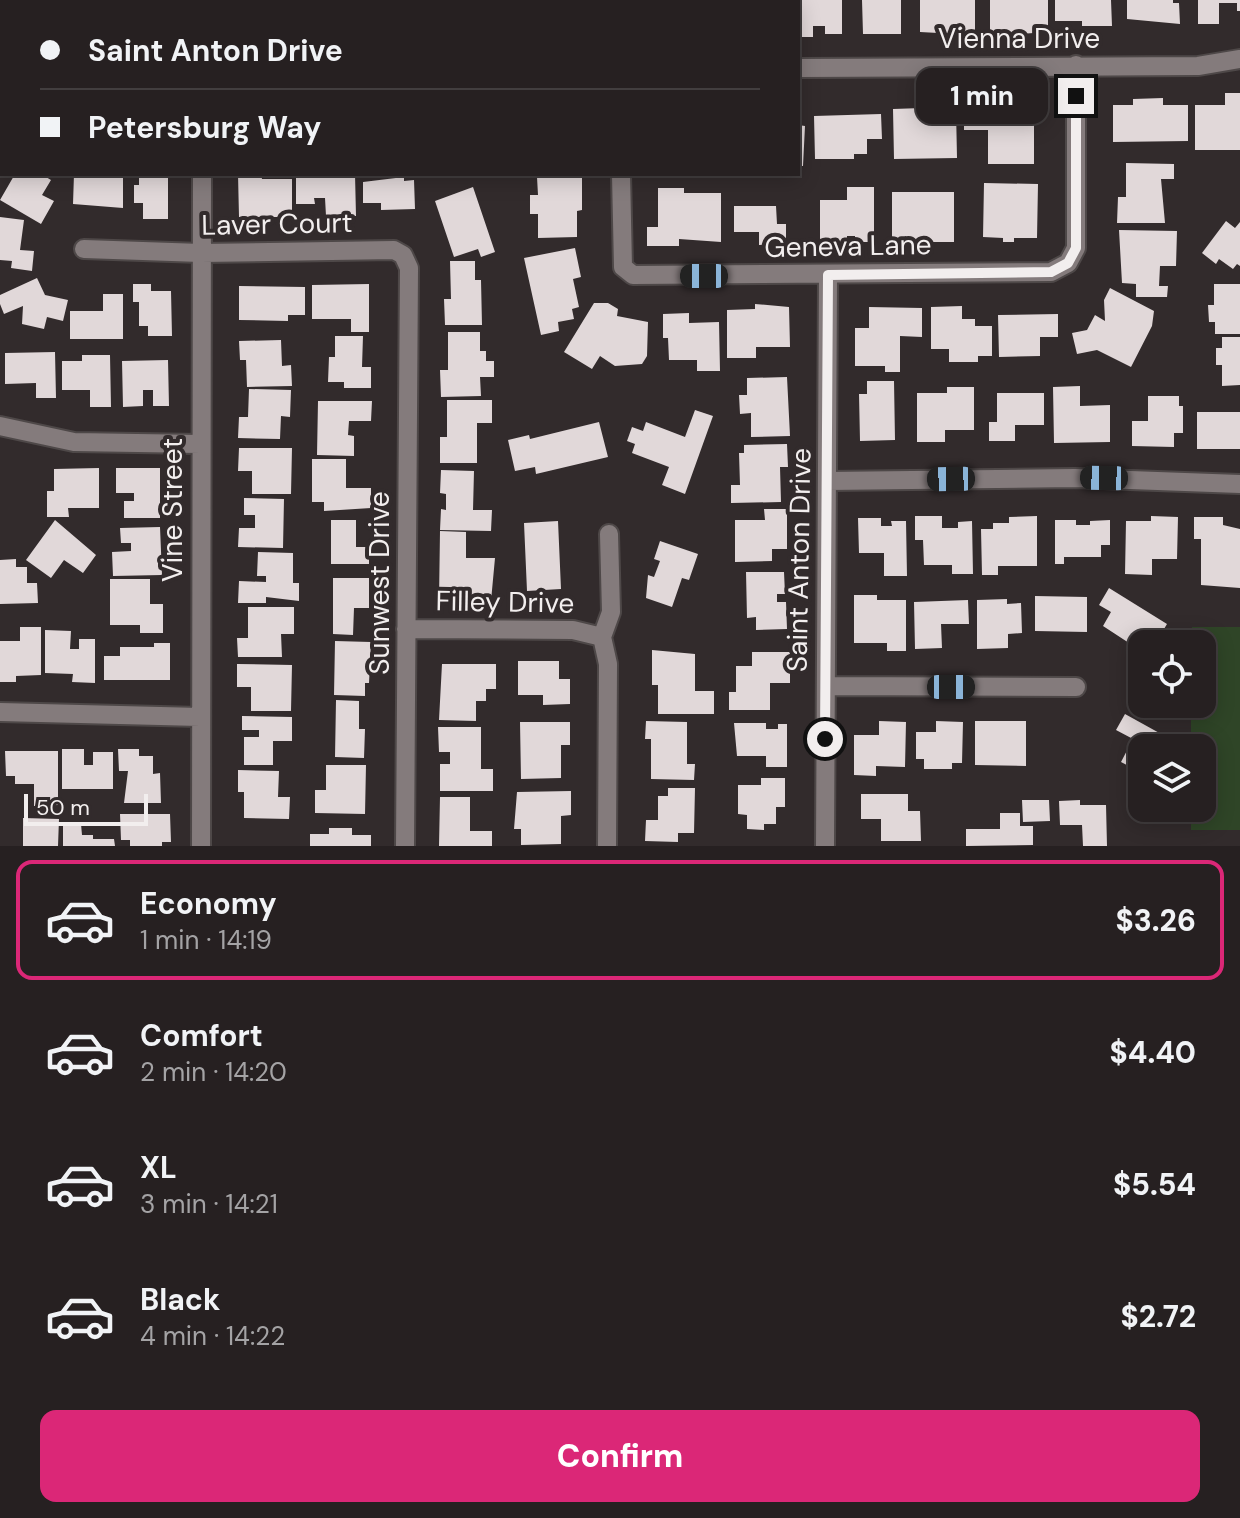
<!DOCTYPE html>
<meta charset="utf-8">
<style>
body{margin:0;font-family:"DM Sans",sans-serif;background:#2e282a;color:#f1f3f6;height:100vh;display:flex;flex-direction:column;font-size:30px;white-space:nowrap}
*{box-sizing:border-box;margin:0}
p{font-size:26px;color:#a4a3a5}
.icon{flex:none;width:44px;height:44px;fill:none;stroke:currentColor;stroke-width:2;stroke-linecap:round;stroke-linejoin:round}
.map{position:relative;height:846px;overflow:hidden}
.side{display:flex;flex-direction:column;background:#262021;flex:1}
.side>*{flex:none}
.guide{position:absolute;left:0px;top:0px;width:800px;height:176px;box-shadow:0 4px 20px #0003,0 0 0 2px #423e3f;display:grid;align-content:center;height:176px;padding:0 40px;background:#262021}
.tools{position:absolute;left:1128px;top:630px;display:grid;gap:16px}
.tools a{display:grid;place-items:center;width:88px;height:88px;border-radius:16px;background:#262021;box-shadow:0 4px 20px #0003,0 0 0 2px #423e3f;font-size:40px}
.scale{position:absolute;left:24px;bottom:20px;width:124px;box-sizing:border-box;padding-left:8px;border:4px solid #f2eeee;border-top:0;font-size:22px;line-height:28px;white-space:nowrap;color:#f2eeee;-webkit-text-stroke:6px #322b2c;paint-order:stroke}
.end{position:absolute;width:36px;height:36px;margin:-18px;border:10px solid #f2eeee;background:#111;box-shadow:0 0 0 4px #111}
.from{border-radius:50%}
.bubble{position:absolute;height:56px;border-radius:16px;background:#262021;box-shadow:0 4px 20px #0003,0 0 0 2px #423e3f;font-size:26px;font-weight:800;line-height:56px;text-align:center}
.car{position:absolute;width:24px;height:48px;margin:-24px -12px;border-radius:10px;box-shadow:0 0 6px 2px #0007;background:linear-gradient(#222 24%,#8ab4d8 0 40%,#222 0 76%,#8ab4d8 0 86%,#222 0)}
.guide b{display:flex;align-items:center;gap:28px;height:76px;font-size:30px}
.guide b+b{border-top:2px solid #423e3f}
.guide i{width:20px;height:20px;background:#f1f3f6}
ul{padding:14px 0 0;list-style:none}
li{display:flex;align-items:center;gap:24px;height:120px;margin:0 16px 12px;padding:0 24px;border:4px solid transparent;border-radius:16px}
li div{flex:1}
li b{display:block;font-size:30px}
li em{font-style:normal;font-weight:800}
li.active{border-color:#db2777}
li>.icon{width:72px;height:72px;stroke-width:1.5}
.action{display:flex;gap:16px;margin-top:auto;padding:16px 40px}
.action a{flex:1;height:92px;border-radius:16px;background:#db2777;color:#fff;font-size:32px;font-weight:800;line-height:92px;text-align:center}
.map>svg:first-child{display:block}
</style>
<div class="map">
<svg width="1240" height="846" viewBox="0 0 1240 846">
<rect width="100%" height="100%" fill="#322b2c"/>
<path fill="#2f4527" d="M 1192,627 L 1240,627 L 1240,830 L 1191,830 L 1191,808 L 1202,808 L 1202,748 L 1191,748 L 1191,704 L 1202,704 L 1202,644 L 1192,644 Z"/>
<path fill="#e1d8d9" d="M 798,0 L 842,0 L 842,34 L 825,34 L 825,26 L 813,26 L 813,37 L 798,37 Z
M 862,0 L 901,0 L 901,34 L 863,34 Z
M 920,0 L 975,0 L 975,35 L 920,32 Z
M 990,0 L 1048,0 L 1048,32 L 990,36 Z
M 1055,0 L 1111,0 L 1112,26 L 1082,26 L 1082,21 L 1055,21 Z
M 1127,0 L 1173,0 L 1173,3 L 1179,3 L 1180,24 L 1127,19 Z
M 1198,0 L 1240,0 L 1240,11 L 1237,11 L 1237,3 L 1219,3 L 1219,24 L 1198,24 Z
M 1225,93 L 1240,93 L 1240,150 L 1195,150 L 1195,105 L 1225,105 Z
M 1163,98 L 1163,105 L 1188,105 L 1188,141 L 1113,142 L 1113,105 L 1133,105 L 1133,99 Z
M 922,108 L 956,109 L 957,158 L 894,159 L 893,109 Z
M 964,109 L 1034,109 L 1034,164 L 988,164 L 988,130 L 964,130 Z
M 881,114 L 882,139 L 867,139 L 867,154 L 854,154 L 854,159 L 815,159 L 814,116 Z
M 798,125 L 805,126 L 803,166 L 798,166 Z
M 1126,163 L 1174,164 L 1174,179 L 1161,179 L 1165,223 L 1117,223 L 1118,197 L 1126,197 Z
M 15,174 L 41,174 L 51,180 L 42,195 L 54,201 L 41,224 L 0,200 Z
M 74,174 L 123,174 L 123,208 L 73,204 Z
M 139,174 L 168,174 L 168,219 L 143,219 L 143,203 L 134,203 L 134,185 L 139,185 Z
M 238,174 L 261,174 L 262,179 L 292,179 L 292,217 L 239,217 Z
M 313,174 L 355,174 L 356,216 L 326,216 L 325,198 L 314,198 L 315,204 L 296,204 L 296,177 L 313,177 Z
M 582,176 L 582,210 L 577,211 L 577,237 L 538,238 L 538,214 L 530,214 L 530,195 L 538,195 L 537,177 Z
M 404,177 L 404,181 L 414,180 L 415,209 L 381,210 L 381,203 L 363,203 L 363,182 Z
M 984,183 L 1038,184 L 1037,238 L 1014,238 L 1014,242 L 1003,242 L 1003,238 L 983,237 Z
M 473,187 L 495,252 L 481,257 L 478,249 L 454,257 L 435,201 Z
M 847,187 L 874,187 L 874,242 L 855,242 L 855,236 L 847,236 L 847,244 L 820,244 L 820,200 L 847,200 Z
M 658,188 L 684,188 L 684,193 L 721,193 L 721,242 L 679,239 L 679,246 L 647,246 L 647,227 L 658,227 Z
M 892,192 L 954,192 L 954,242 L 892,242 Z
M 734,206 L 776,206 L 777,224 L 786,224 L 786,244 L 759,245 L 759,232 L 734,232 Z
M 0,217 L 24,220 L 20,250 L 34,251 L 32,271 L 11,268 L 12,261 L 0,260 Z
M 1226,221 L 1235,228 L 1240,222 L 1240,266 L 1237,264 L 1233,269 L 1219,259 L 1216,264 L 1202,253 Z
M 1119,230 L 1177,231 L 1176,266 L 1160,266 L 1159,286 L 1168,286 L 1167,297 L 1136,297 L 1136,284 L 1122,283 Z
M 575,248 L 581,277 L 573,279 L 579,307 L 572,309 L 574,319 L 558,322 L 559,331 L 541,335 L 524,258 Z
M 450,261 L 475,261 L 475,280 L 481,280 L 482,325 L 445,325 L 444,299 L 451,299 Z
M 37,278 L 45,295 L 68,300 L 63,321 L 47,317 L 44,329 L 22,324 L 23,306 L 4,314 L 0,304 L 0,295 Z
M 133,284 L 151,284 L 151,291 L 171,291 L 172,336 L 148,336 L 148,326 L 139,326 L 139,302 L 133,302 Z
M 369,284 L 369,332 L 351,332 L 351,319 L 312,319 L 312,285 Z
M 1214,284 L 1240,284 L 1240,334 L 1215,334 L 1215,322 L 1209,322 L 1208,305 L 1214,305 Z
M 239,286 L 305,287 L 305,315 L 288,315 L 288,321 L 239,320 Z
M 1110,288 L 1154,311 L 1152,326 L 1131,367 L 1097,350 L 1077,354 L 1072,333 L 1087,330 L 1095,315 L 1105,321 L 1104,300 Z
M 103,294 L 123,294 L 123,339 L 70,339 L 70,311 L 103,311 Z
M 594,303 L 608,303 L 618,309 L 617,316 L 648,322 L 647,356 L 642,364 L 615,366 L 600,356 L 592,369 L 564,352 Z
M 755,304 L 789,307 L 790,347 L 756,347 L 756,358 L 727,358 L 727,310 L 755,309 Z
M 962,306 L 962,319 L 975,319 L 975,326 L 992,326 L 992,356 L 978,356 L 978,362 L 949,362 L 949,349 L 931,349 L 931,307 Z
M 869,307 L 922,308 L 922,337 L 900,336 L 900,372 L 885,372 L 885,366 L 855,366 L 855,328 L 869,328 Z
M 689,313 L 689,323 L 719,322 L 720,371 L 697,371 L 697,360 L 669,360 L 668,338 L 663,338 L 663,314 Z
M 1058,314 L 1058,337 L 1040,337 L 1040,356 L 999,357 L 998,315 Z
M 448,332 L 480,332 L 480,351 L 486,351 L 486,361 L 494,361 L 494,377 L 480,377 L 481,396 L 441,397 L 440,370 L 448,370 Z
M 335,336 L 363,336 L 362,367 L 371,367 L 371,388 L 344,388 L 344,382 L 328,382 L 329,357 L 335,357 Z
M 1222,337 L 1240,337 L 1240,385 L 1222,386 L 1222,365 L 1216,365 L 1216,348 L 1222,348 Z
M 281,340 L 282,366 L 291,365 L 292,386 L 247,387 L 246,360 L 240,360 L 239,341 Z
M 55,352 L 56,398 L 36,398 L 36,383 L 5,384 L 5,353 Z
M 82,355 L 110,355 L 111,407 L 90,407 L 90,390 L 62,390 L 62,361 L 82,361 Z
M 168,360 L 169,406 L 153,406 L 153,390 L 143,390 L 143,406 L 123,407 L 122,361 Z
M 787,377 L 790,436 L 751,437 L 751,413 L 740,414 L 739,395 L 747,395 L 747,378 Z
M 867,381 L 894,381 L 895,440 L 860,441 L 859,394 L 867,394 Z
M 1080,386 L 1080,406 L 1110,405 L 1110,442 L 1054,443 L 1053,387 Z
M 947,387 L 974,387 L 974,430 L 945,430 L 945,442 L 917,442 L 917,393 L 947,393 Z
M 249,389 L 291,390 L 290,417 L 281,416 L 280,439 L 238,438 L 239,417 L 248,417 Z
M 997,393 L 1044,393 L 1044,425 L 1015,425 L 1015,441 L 989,441 L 989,422 L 997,422 Z
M 1148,396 L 1179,396 L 1179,406 L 1183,406 L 1183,433 L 1174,433 L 1174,447 L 1132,446 L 1132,421 L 1148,421 Z
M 447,400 L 492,400 L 492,423 L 477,423 L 477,463 L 440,463 L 440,437 L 447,437 Z
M 318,401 L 372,401 L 371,421 L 349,421 L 348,435 L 354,436 L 354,456 L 317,455 Z
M 695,410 L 713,416 L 685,494 L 662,485 L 669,467 L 632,453 L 635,444 L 627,441 L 632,427 L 643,431 L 646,422 L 685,437 Z
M 1197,412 L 1240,412 L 1240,449 L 1197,449 Z
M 599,422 L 608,457 L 536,474 L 535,467 L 515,471 L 508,440 L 529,435 L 530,439 Z
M 787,444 L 788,467 L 780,467 L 781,502 L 731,503 L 731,485 L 740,485 L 739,453 L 744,453 L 744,445 Z
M 239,448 L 292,448 L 291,494 L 252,494 L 252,471 L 238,471 Z
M 312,459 L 346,459 L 346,488 L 371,488 L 371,508 L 324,511 L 324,502 L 312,502 Z
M 99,468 L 99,508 L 68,508 L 69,517 L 47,517 L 47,491 L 54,491 L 54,469 Z
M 116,468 L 160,468 L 160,518 L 124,518 L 124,501 L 134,501 L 134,493 L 116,493 Z
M 441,470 L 474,471 L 473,510 L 492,510 L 491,531 L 440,530 L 441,509 L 446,510 L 446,494 L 440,493 Z
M 244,498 L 284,499 L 283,548 L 238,547 L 239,528 L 255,528 L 255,515 L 244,515 Z
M 764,509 L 787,509 L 787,549 L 772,549 L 772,561 L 735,562 L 735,520 L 765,520 Z
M 915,516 L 942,516 L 942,528 L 958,528 L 958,522 L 972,521 L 973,574 L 952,574 L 952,565 L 924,565 L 923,540 L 915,540 Z
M 1037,516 L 1037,566 L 998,566 L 998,575 L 982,575 L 981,529 L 993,529 L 993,523 L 1009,523 L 1009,517 Z
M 1151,516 L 1178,517 L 1177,559 L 1152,559 L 1152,575 L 1125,574 L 1126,521 L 1151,521 Z
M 1194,517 L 1223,517 L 1223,525 L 1240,529 L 1240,588 L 1201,585 L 1201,539 L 1194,539 Z
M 858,518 L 881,518 L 881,526 L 892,526 L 891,521 L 906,521 L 907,576 L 884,576 L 884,553 L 859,553 Z
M 55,520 L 96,555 L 83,573 L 64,560 L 51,578 L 26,560 Z
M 331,520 L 356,520 L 356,547 L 369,547 L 369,564 L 331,564 Z
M 1055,520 L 1076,520 L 1076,525 L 1090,525 L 1090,521 L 1110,520 L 1110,545 L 1101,545 L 1101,557 L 1064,557 L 1064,564 L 1055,564 Z
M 558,521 L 561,589 L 527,591 L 524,523 Z
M 160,527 L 162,575 L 113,576 L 112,552 L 131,551 L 131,543 L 121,543 L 120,528 Z
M 440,531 L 466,532 L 466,558 L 495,558 L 491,601 L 439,600 Z
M 660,541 L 698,554 L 689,580 L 682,578 L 672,607 L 646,598 L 648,575 L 654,577 L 660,561 L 654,559 Z
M 258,552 L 293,553 L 293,583 L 299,583 L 299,601 L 266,597 L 266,603 L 238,603 L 239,581 L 266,582 L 266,576 L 257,576 Z
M 16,559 L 16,567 L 27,567 L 27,583 L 37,583 L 38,603 L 0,604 L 0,560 Z
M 746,572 L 784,572 L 785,594 L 777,594 L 777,602 L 786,602 L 787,629 L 756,630 L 756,617 L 747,618 Z
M 333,578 L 369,578 L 369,608 L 354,608 L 353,635 L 333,634 Z
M 110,579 L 150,579 L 150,604 L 163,604 L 163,633 L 140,633 L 140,625 L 110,625 Z
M 1109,588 L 1167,624 L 1155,644 L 1142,644 L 1132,638 L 1129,643 L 1103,626 L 1111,612 L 1099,605 Z
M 854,595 L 877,595 L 877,600 L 906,600 L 906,651 L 887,651 L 887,643 L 854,643 Z
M 1035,596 L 1087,597 L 1087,632 L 1035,631 Z
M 1007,599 L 1007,604 L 1021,603 L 1022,633 L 1008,634 L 1008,648 L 977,649 L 977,600 Z
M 968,600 L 969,624 L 941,624 L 942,648 L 915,649 L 914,602 Z
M 248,607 L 294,607 L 294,634 L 281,634 L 282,657 L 238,657 L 237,638 L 248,638 Z
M 20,627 L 41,627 L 41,675 L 16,676 L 16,682 L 0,682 L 0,641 L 20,641 Z
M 45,630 L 71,631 L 70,649 L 79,649 L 79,639 L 95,639 L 95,683 L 72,682 L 73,674 L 45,673 Z
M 335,641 L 371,642 L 369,683 L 365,683 L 365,696 L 334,695 Z
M 154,643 L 170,643 L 170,680 L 104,680 L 104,656 L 120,656 L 120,647 L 154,647 Z
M 652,650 L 695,654 L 695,691 L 714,691 L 714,714 L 658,714 L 658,685 L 652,685 Z
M 752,652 L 790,652 L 790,683 L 770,683 L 770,710 L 729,710 L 729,692 L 736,692 L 736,666 L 752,666 Z
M 518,661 L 559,661 L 559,679 L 570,679 L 570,704 L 543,705 L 543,695 L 518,695 Z
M 237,664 L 292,665 L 291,711 L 251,711 L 251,687 L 237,687 Z
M 442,664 L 496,664 L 496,689 L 486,689 L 486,701 L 476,701 L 476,721 L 439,720 Z
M 1133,680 L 1142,680 L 1142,704 L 1170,704 L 1169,713 L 1133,707 Z
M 336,700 L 359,701 L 359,729 L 365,729 L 364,758 L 335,757 Z
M 1125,714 L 1172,740 L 1167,748 L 1142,748 L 1142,773 L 1121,762 L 1133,739 L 1116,730 Z
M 242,716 L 292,717 L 292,741 L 273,741 L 273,765 L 244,765 L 244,737 L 259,737 L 259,730 L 242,730 Z
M 646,721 L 687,722 L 687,764 L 695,764 L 694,780 L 651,779 L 651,739 L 645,739 Z
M 879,721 L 906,722 L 905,767 L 876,766 L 876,776 L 854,775 L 854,735 L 879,735 Z
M 936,721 L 963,722 L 962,763 L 952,763 L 952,769 L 924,769 L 924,759 L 916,759 L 916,732 L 936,732 Z
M 975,721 L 1026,721 L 1026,766 L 975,765 Z
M 520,722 L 570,722 L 570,745 L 561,745 L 561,778 L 521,779 Z
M 734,723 L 766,723 L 766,729 L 778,729 L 778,724 L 787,724 L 787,767 L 766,767 L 766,756 L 737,756 Z
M 438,727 L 481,727 L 481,769 L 493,769 L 493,791 L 440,791 L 440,764 L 450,764 L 450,752 L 439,752 Z
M 62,749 L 84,749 L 84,765 L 93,765 L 93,752 L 113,752 L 113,789 L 62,789 Z
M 118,749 L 139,749 L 139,756 L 153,756 L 153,774 L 160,773 L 161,803 L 124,803 L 128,771 L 119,771 Z
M 5,751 L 58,751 L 58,805 L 34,806 L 34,784 L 15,784 L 15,776 L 6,776 Z
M 326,765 L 366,765 L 365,814 L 315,813 L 315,790 L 326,790 Z
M 238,770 L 279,771 L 278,797 L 290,797 L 289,819 L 244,818 L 244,792 L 238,792 Z
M 761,778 L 785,778 L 785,807 L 776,807 L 776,824 L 764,824 L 764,830 L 747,829 L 747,815 L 738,814 L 738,785 L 761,785 Z
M 668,788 L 695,788 L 694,833 L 678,833 L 678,842 L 645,841 L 646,820 L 658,820 L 658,796 L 668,796 Z
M 571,791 L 571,815 L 561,816 L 561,844 L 521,845 L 521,829 L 514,829 L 517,792 Z
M 861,794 L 908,794 L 908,811 L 920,811 L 921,841 L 881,841 L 881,819 L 861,819 Z
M 440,797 L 470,797 L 470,831 L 492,831 L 492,846 L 439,846 Z
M 1022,800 L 1049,800 L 1050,821 L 1023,822 Z
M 1080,800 L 1080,805 L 1106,805 L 1107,846 L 1083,846 L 1082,825 L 1060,825 L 1059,801 Z
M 1000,813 L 1020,813 L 1020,826 L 1033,826 L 1033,845 L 966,846 L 966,829 L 1000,829 Z
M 120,814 L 170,814 L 171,842 L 162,842 L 162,846 L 130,846 L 130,840 L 121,840 Z
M 23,818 L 59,819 L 58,846 L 23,846 Z
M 63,824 L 81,824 L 82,835 L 93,835 L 93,839 L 114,839 L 115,846 L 63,846 Z
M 329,828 L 352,828 L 352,835 L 371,835 L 371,846 L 310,846 L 310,834 L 329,834 Z"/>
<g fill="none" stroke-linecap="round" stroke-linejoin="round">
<g stroke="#4e4848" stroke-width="22">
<path id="minor" d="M 204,2 L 204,0
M 798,68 L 1198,66 L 1240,59
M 621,174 L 623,267 L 633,275 L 1051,272 L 1068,263 L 1076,248 L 1076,65
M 84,249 L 201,253 L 394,250 L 403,255 L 409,268 L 405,846
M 0,426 L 74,442 L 200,444
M 828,481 L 1075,478 L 1240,484
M 406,629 L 573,630 L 602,637
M 602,637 L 608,664 L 607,846
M 602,637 L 611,612 L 609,534
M 826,686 L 1076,687
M 0,712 L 200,717
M 201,846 L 202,174
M 825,846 L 828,275"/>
</g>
<use href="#minor" stroke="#847b7c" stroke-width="18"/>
</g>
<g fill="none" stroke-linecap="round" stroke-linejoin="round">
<path stroke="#f2eeee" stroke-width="10" d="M 825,739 L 828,275 L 1051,272 L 1068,263 L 1076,248 L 1076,96"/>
</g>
<g text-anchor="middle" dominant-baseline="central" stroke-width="8" stroke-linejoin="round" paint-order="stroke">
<g font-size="28" fill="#f2eeee" stroke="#322b2c">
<text x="1019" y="38">Vienna Drive</text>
<text transform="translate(277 224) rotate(-1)">Laver Court</text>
<text transform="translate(848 246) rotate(-1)">Geneva Lane</text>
<text transform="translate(172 510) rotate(-90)">Vine Street</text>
<text transform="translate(799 560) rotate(-89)">Saint Anton Drive</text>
<text transform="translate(379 583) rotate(-90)">Sunwest Drive</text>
<text transform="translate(505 602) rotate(1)">Filley Drive</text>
</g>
</g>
</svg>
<div class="tools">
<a><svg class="icon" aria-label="locate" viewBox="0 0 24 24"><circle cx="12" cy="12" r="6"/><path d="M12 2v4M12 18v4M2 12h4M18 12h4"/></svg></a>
<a><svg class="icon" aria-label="layers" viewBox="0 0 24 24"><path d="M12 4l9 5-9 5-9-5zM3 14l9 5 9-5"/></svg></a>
</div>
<div class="scale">50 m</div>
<i class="end from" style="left:825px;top:739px"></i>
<i class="end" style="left:1076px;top:96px"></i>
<div class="bubble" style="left:916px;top:68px;width:132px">1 min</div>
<i class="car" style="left:704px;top:276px;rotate:270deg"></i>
<i class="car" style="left:1104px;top:478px;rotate:271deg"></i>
<i class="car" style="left:951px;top:479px;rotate:269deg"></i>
<i class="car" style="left:951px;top:687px;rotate:90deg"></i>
<div class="guide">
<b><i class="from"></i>Saint Anton Drive</b>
<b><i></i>Petersburg Way</b>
</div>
</div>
<section class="side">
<ul>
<li class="active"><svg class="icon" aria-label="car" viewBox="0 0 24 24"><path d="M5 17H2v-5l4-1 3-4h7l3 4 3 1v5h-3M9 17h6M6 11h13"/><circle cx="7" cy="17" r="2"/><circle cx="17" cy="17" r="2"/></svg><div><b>Economy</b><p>1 min · 14:19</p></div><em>$3.26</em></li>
<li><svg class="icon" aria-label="car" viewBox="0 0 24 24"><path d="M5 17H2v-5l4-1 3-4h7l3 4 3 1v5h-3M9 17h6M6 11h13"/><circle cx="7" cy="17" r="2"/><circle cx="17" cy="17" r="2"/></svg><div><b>Comfort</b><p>2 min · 14:20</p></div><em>$4.40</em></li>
<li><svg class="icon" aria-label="car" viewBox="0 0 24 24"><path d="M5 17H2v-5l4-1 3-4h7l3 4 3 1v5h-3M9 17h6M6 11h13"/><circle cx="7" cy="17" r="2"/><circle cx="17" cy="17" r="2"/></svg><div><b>XL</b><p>3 min · 14:21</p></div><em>$5.54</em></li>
<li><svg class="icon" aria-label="car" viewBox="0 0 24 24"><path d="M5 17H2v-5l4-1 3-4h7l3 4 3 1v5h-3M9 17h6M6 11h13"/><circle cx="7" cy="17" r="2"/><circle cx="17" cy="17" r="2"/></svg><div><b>Black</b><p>4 min · 14:22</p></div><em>$2.72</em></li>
</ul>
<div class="action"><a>Confirm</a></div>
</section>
